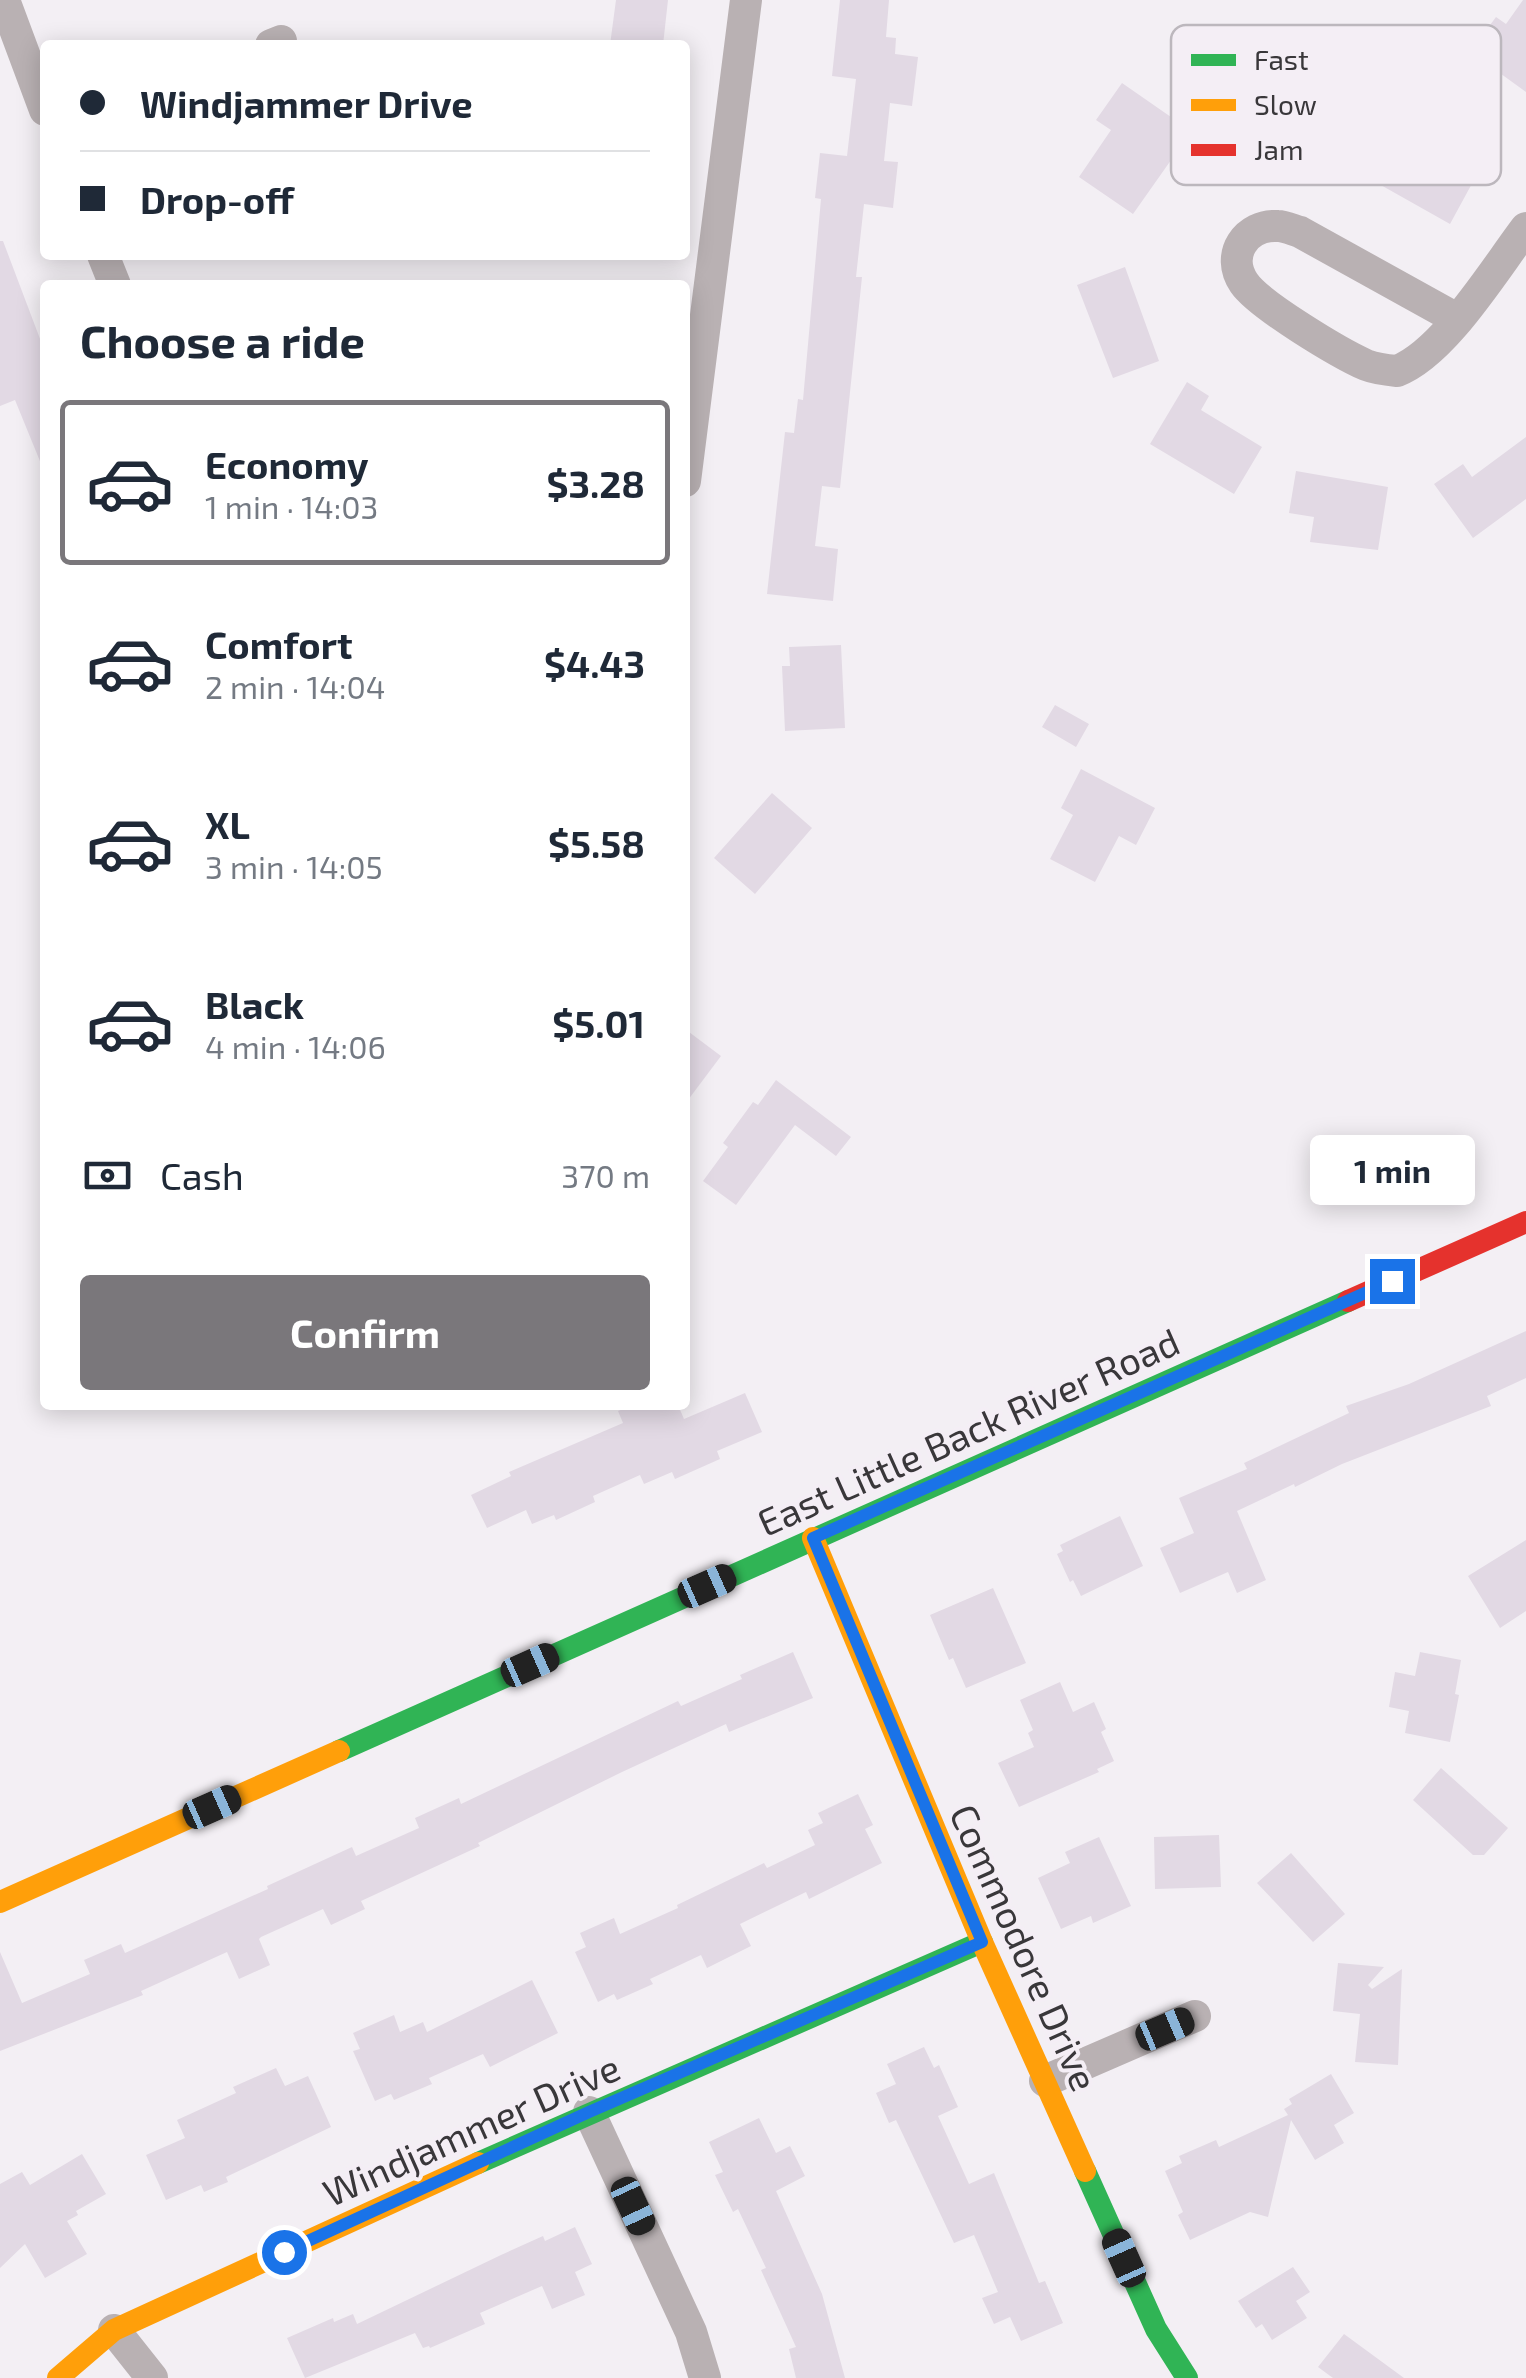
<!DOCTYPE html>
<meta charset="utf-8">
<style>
body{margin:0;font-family:"Exo 2",sans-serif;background:#f2f2f3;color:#1f2937;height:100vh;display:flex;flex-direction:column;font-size:38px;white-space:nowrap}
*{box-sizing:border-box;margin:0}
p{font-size:32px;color:#747a83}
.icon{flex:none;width:55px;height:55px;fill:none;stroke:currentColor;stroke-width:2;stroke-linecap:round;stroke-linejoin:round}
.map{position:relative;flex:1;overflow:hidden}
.drawer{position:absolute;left:40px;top:280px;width:650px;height:1130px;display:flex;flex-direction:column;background:#fff;border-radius:10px;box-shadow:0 5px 25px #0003}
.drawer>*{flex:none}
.top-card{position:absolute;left:40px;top:40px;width:650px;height:220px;border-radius:10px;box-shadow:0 5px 25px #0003;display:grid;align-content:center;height:220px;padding:0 40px;background:#fff}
.end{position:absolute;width:45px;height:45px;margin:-22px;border:12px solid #1a73e8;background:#fff;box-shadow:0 0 0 5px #fff}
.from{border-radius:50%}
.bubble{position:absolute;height:70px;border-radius:10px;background:#fff;box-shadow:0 5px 25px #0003;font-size:32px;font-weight:700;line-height:70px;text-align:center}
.car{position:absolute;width:30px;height:60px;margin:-30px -15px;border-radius:12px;box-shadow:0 0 8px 2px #0007;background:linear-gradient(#222 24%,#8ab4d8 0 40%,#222 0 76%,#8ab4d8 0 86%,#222 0)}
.top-card b{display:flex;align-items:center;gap:35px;height:95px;font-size:38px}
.top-card b+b{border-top:2px solid #e0e1e3}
.top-card i{width:25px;height:25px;background:#1f2937}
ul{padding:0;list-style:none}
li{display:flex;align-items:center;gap:30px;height:165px;margin:0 20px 15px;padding:0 20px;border:5px solid transparent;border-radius:10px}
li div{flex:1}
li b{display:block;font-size:38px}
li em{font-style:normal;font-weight:700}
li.selected{border-color:#7a777b}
li>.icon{width:90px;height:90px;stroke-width:1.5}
h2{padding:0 40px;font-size:45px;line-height:120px}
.pay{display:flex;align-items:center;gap:25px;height:110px;padding:0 40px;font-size:38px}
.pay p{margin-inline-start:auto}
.button{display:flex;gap:20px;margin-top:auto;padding:20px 40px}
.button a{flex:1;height:115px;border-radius:10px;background:#7a777b;color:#fff;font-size:40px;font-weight:700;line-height:115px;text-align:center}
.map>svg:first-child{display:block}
</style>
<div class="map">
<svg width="1526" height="2378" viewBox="0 0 1526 2378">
<rect width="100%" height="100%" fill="#f3eff4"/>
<path fill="#e2d9e4" d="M 616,0 L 668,0 L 663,45 L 610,45 Z
M 840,0 L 889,0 L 886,37 L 896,38 L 895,54 L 918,57 L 912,106 L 890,103 L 884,161 L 898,162 L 893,208 L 864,204 L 856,277 L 862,277 L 840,488 L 822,486 L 815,546 L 838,549 L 833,601 L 767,594 L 785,432 L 794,433 L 798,399 L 803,400 L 821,199 L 815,198 L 820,153 L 847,156 L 856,79 L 832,76 Z
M 1523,0 L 1526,0 L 1526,92 L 1486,63 L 1492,55 L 1476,44 L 1496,17 L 1506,24 Z
M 1122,83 L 1194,133 L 1179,155 L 1176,153 L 1133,214 L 1079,177 L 1111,130 L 1096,120 Z
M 1393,122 L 1428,142 L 1424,149 L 1475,178 L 1450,224 L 1363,175 Z
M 0,241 L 3,241 L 45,352 L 44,471 L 15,400 L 0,406 Z
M 1125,267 L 1159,361 L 1113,378 L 1077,285 Z
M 1187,382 L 1209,396 L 1201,410 L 1262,447 L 1234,494 L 1150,444 Z
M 1526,437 L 1526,499 L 1473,538 L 1434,484 L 1463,464 L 1472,477 Z
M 1296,471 L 1388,487 L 1378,550 L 1310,542 L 1314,517 L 1289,513 Z
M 841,645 L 845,728 L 785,731 L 782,666 L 790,666 L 789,647 Z
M 1055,705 L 1089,724 L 1076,747 L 1042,727 Z
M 1081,769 L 1155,808 L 1136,845 L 1119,836 L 1095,882 L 1050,859 L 1073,815 L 1061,808 Z
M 772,793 L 812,828 L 755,894 L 714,858 Z
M 685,1029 L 721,1056 L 685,1104 Z
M 776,1080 L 851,1137 L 836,1156 L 795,1125 L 736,1205 L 703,1181 L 728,1147 L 723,1143 L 753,1102 L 758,1105 Z
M 1526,1331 L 1526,1378 L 1487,1396 L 1491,1406 L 1342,1464 L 1295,1487 L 1294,1484 L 1237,1511 L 1266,1580 L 1237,1593 L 1228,1572 L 1180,1593 L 1160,1548 L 1194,1533 L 1179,1498 L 1247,1469 L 1244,1463 L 1349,1413 L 1346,1406 L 1409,1384 Z
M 745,1393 L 762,1432 L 717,1451 L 720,1459 L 675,1479 L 672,1472 L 644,1484 L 640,1475 L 593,1496 L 595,1502 L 556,1520 L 554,1515 L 532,1524 L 526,1510 L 487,1528 L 471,1495 L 511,1476 L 509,1472 L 623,1423 L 618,1411 L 633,1405 L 678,1405 L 684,1419 Z
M 1120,1516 L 1143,1566 L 1081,1596 L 1073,1580 L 1070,1582 L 1057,1554 L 1063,1551 L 1060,1545 Z
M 1526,1540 L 1526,1611 L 1500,1628 L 1468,1576 Z
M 993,1588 L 1026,1663 L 966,1688 L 953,1658 L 949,1660 L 930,1615 Z
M 793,1652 L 813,1698 L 729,1732 L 726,1724 L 622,1772 L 478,1843 L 480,1846 L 361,1901 L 365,1909 L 331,1925 L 323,1909 L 261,1937 L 259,1939 L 270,1965 L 239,1979 L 227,1952 L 141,1991 L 143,1995 L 0,2051 L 0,1952 L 22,2003 L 90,1974 L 84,1960 L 121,1944 L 125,1953 L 268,1889 L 267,1886 L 352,1847 L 356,1856 L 419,1828 L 415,1818 L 459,1798 L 461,1804 L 678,1701 L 681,1706 L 742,1679 L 740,1675 Z
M 1420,1652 L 1461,1660 L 1455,1694 L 1459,1695 L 1450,1742 L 1405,1733 L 1409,1711 L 1389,1707 L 1395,1672 L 1415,1676 Z
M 1060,1682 L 1073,1712 L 1094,1702 L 1106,1729 L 1101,1732 L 1114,1761 L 1097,1769 L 1099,1772 L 1019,1807 L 998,1763 L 1034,1747 L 1028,1733 L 1033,1730 L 1020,1700 Z
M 1441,1768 L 1508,1828 L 1484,1855 L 1473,1855 L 1413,1800 Z
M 858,1794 L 873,1825 L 865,1829 L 882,1863 L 809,1899 L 806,1892 L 740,1924 L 751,1946 L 707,1968 L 701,1955 L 650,1979 L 653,1984 L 617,2000 L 614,1994 L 598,2002 L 575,1952 L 586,1947 L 580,1933 L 614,1918 L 620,1934 L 678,1908 L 677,1905 L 764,1863 L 767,1868 L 815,1845 L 808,1830 L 823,1823 L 818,1813 Z
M 1219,1835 L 1221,1887 L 1155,1889 L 1154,1837 Z
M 1099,1837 L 1131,1906 L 1093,1923 L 1091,1916 L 1061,1929 L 1038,1878 L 1070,1863 L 1065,1852 Z
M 1291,1853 L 1345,1914 L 1313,1942 L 1257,1883 Z
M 1338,1963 L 1384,1967 L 1368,1985 L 1372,1989 L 1402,1969 L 1398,2065 L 1355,2062 L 1360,2014 L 1333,2011 Z
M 532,1980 L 558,2033 L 490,2067 L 483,2054 L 429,2078 L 432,2084 L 394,2100 L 391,2094 L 375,2101 L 353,2051 L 360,2049 L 353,2033 L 394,2015 L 400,2032 L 423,2022 L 427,2032 Z
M 924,2047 L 934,2068 L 939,2065 L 958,2107 L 938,2116 L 969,2184 L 994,2173 L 1039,2283 L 1045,2281 L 1063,2323 L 1021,2341 L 1010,2317 L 994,2324 L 982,2298 L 998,2292 L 974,2235 L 954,2243 L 896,2120 L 889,2123 L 876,2093 L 896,2084 L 887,2064 Z
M 276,2068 L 285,2086 L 308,2076 L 331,2127 L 226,2177 L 228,2182 L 204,2192 L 201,2185 L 166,2200 L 146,2155 L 185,2138 L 177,2120 L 236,2093 L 233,2087 Z
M 1331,2074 L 1354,2113 L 1334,2125 L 1344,2143 L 1315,2160 L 1291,2120 L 1268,2217 L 1250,2212 L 1190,2240 L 1178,2215 L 1183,2212 L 1165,2171 L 1182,2163 L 1179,2156 L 1216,2140 L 1219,2147 L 1288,2115 L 1284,2109 L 1292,2104 L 1289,2099 Z
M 759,2118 L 776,2153 L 790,2146 L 805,2176 L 776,2191 L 822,2294 L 845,2378 L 796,2378 L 789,2349 L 796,2347 L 761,2270 L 766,2268 L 738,2209 L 733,2212 L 715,2175 L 723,2172 L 709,2142 Z
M 82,2154 L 106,2194 L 76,2211 L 78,2215 L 67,2221 L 87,2254 L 45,2278 L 25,2244 L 0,2268 L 0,2184 L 22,2172 L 30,2185 Z
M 575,2227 L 592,2264 L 575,2272 L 585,2295 L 552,2309 L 542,2286 L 480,2313 L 485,2324 L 430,2348 L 429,2346 L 423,2348 L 415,2333 L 305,2378 L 287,2338 L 333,2318 L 334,2322 L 353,2314 L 357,2324 L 501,2255 L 543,2236 L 545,2241 Z
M 1293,2267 L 1310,2292 L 1296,2301 L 1307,2318 L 1272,2340 L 1262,2324 L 1256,2328 L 1238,2301 Z
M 1344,2334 L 1404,2378 L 1333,2378 L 1318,2367 Z"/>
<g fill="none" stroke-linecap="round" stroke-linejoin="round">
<path stroke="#b9b1b3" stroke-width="32" d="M 4,0 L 45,110
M 271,45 L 281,41
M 103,255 L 115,285
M 1457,319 L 1300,232 C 1293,230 1285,226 1278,226 C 1246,224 1225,255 1244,283 C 1259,305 1339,353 1366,365 C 1376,369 1386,370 1397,371 C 1444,353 1494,270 1526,228
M 685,481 L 746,0
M 1045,2081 L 1195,2016
M 589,2112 L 691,2332 L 705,2378
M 114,2330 L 152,2378"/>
<path stroke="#30b455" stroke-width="22" d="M 339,1751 L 1348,1301
M 478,2163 L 982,1942
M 1085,2171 L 1156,2329 L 1187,2378"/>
<path stroke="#ff9f0a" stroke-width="22" d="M 813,1538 L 982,1942 L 1085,2171
M 0,1902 L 339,1751
M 58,2378 L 114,2330 L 478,2163"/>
<path stroke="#e5322d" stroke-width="22" d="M 1348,1301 L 1526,1222"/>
</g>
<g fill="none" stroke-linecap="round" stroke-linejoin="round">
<path stroke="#1a73e8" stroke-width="12" d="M 284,2252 L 589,2112 L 982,1942 L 813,1538 L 1392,1281"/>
</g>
<g text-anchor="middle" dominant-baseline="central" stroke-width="8" stroke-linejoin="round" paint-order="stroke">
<g font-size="38" fill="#39373a" stroke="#f4eef5">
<text transform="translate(968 1431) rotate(-24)">East Little Back River Road</text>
<text transform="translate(1025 1947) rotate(66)">Commodore Drive</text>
<text transform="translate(471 2129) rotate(-24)">Windjammer Drive</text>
</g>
</g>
<rect x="1171" y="25" width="330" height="160" rx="15" fill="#f4eef5" stroke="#bcb7bd" stroke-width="2.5"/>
<rect x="1191" y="54" width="45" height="12" fill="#30b455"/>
<rect x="1191" y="99" width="45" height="12" fill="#ff9f0a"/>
<rect x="1191" y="144" width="45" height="12" fill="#e5322d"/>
<g font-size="28" fill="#39373a">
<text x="1254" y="70">Fast</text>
<text x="1254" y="115">Slow</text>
<text x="1254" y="160">Jam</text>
</g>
</svg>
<i class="end from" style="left:284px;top:2252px"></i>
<i class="end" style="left:1392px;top:1281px"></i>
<div class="bubble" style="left:1310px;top:1135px;width:165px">1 min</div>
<i class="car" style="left:707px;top:1586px;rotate:66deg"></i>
<i class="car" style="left:530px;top:1665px;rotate:66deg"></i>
<i class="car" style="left:212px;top:1807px;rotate:66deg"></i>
<i class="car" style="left:1165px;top:2029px;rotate:67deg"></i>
<i class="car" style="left:633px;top:2206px;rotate:155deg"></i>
<i class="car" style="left:1124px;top:2258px;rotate:336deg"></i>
<div class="top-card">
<b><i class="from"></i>Windjammer Drive</b>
<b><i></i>Drop-off</b>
</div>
<section class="drawer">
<h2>Choose a ride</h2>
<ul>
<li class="selected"><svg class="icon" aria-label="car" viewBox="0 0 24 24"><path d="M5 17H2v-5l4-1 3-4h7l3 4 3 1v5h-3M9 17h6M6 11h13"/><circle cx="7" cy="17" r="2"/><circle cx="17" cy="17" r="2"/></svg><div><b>Economy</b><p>1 min · 14:03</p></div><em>$3.28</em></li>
<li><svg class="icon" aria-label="car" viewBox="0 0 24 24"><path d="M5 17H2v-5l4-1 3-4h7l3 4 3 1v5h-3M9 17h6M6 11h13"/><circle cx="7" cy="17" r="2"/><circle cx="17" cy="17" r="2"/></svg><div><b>Comfort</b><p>2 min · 14:04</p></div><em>$4.43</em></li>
<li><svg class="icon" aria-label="car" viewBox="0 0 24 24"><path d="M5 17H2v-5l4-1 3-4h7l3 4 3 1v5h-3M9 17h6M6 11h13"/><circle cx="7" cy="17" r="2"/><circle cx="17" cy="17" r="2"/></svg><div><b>XL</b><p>3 min · 14:05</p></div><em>$5.58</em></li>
<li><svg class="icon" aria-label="car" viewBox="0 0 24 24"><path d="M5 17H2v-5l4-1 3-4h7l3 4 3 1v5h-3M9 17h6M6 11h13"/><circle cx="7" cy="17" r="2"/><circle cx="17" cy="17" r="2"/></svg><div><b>Black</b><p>4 min · 14:06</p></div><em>$5.01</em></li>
</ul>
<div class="pay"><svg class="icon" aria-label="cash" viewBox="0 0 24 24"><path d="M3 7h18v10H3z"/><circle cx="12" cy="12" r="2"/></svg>Cash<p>370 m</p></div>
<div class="button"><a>Confirm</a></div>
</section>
</div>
